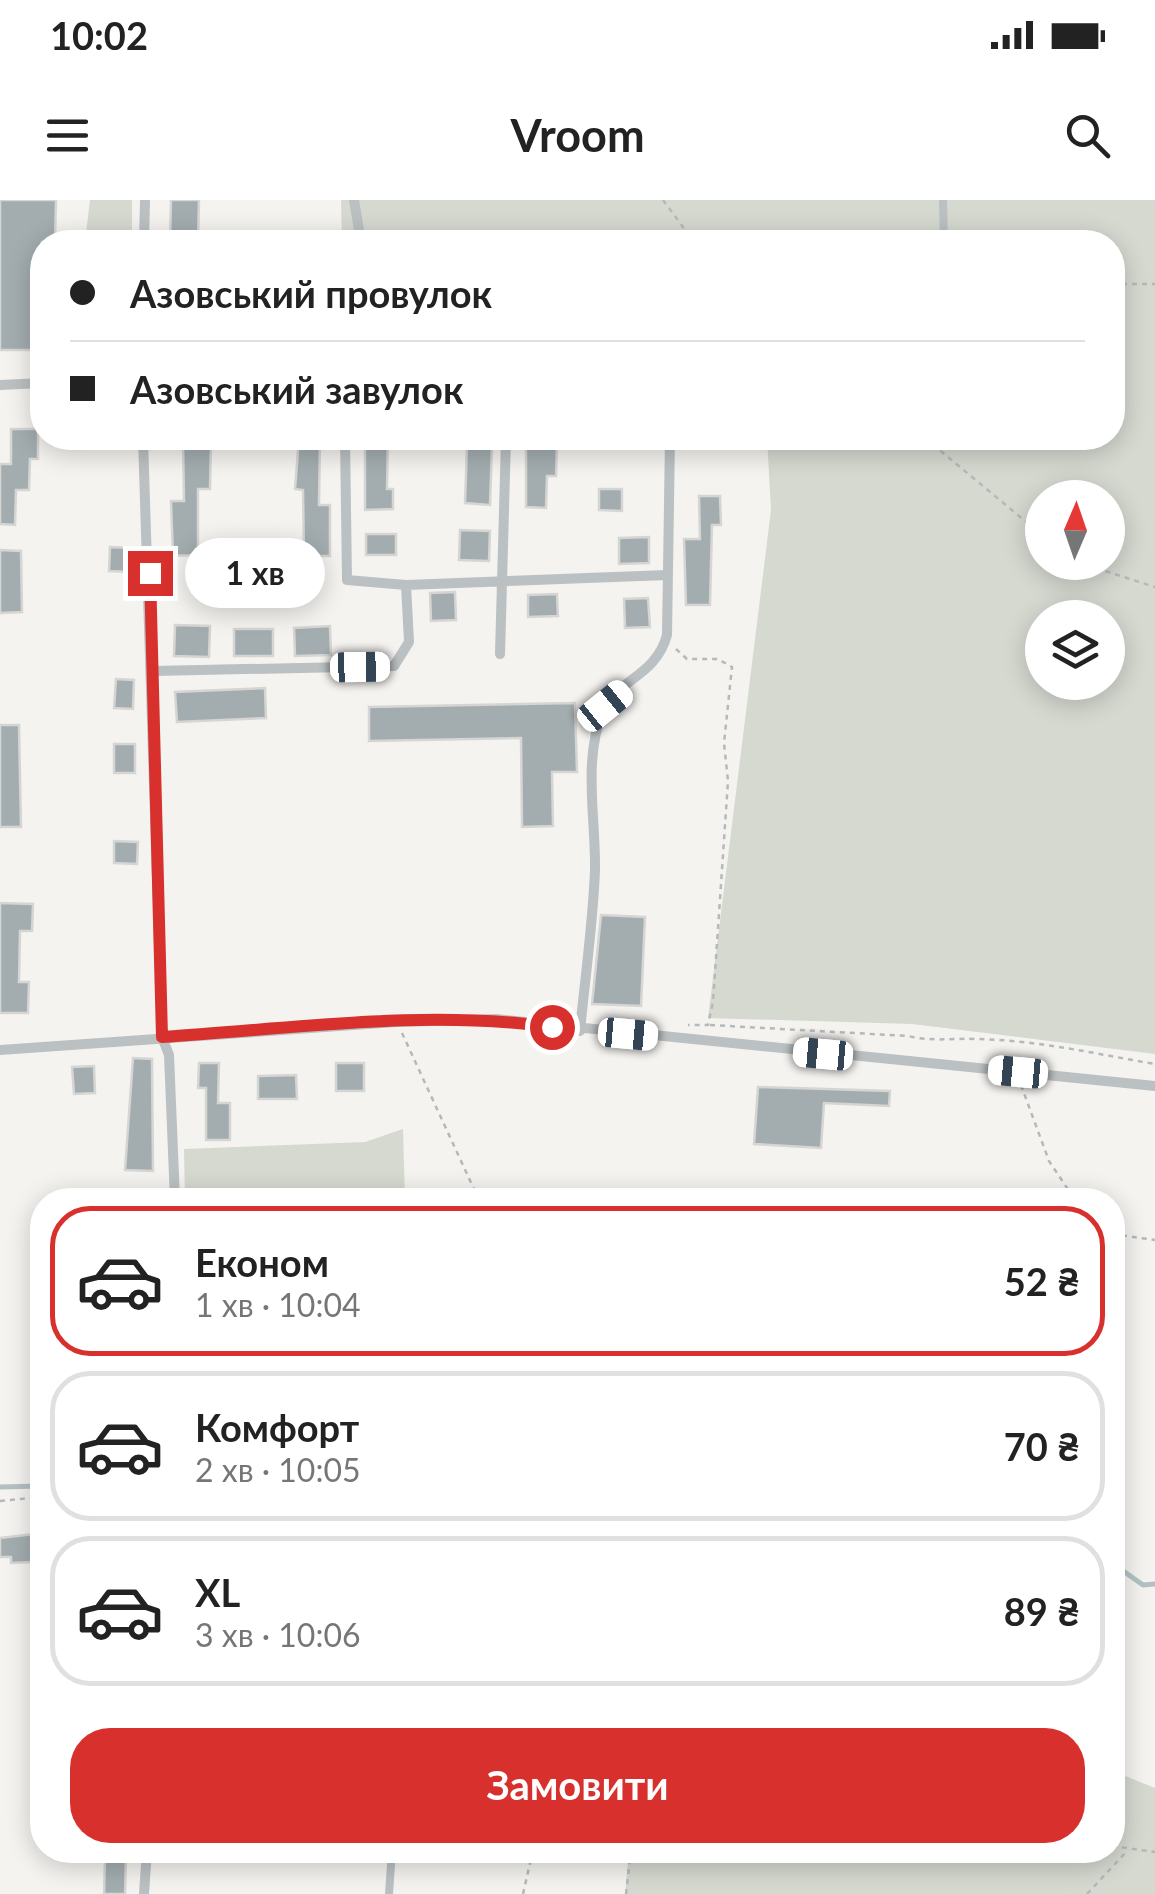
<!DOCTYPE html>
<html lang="uk">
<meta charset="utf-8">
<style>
body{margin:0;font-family:Lato,sans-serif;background:#f2f2f2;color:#222;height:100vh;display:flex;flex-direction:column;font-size:38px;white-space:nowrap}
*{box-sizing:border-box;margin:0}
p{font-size:32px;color:#767676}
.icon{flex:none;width:55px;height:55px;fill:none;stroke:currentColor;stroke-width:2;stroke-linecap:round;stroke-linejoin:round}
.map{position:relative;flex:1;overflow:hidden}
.drawer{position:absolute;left:30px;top:988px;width:1095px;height:675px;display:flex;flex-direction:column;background:#fff;border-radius:40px;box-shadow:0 5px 25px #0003}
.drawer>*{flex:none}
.banner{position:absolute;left:30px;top:30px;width:1095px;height:220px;border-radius:40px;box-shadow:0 5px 25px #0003;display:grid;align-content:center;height:220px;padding:0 40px;background:#fff}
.needle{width:65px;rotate:2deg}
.fabs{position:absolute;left:1025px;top:280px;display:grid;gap:20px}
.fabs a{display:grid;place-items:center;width:100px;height:100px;border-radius:50%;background:#fff;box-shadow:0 5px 25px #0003;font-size:50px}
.end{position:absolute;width:45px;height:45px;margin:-22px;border:12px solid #d7302d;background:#fff;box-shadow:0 0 0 5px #fff}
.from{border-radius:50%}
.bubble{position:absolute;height:70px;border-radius:35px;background:#fff;box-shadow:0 5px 25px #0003;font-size:32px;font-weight:700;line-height:70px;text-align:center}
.car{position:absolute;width:30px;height:60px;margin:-30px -15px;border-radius:12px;box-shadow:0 0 8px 2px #0007;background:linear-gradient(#fff 24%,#345 0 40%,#fff 0 76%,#345 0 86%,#fff 0)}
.banner b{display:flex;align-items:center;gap:35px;height:95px;font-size:38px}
.banner b+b{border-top:2px solid #e0e0e0}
.banner i{width:25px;height:25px;background:#222}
ul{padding:18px 0 0;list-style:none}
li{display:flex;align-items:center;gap:30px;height:150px;margin:0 20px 15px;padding:0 20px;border:5px solid #e0e0e0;border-radius:40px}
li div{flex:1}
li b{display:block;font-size:38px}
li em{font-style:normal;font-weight:700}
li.current{border-color:#d7302d}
li>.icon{width:90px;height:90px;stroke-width:1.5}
.cta{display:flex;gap:20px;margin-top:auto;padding:20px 40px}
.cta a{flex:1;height:115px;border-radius:40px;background:#d7302d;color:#fff;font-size:40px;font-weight:700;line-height:115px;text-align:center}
.status{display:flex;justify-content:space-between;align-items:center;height:70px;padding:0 50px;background:#fff;direction:ltr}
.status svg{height:28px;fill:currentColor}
header{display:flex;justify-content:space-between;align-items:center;height:130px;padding:0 40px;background:#fff;font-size:45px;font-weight:700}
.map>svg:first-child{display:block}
</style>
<div class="status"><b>10:02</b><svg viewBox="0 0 49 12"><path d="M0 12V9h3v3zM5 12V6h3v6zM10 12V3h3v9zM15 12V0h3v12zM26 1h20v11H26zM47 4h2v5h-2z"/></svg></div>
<header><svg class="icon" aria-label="menu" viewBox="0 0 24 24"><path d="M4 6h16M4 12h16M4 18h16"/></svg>Vroom<svg class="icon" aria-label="search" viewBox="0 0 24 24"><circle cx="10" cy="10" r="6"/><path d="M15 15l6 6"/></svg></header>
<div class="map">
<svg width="1155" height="1694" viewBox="0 0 1155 1694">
<rect width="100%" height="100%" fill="#f4f3f0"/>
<path fill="#d5d9d0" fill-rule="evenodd" d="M 90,0 L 132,0 L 132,42 L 85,42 Z
M 341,0 L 1155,0 L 1155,854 L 912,824 L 708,818 L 771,310 L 767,238 L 1112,238 L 1112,42 L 342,42 ZM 1042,298 L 1108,298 L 1108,362 L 1042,362 ZM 1042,418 L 1108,418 L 1108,482 L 1042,482 Z
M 403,929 L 405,1000 L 185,1000 L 184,949 L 365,942 Z
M 1113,1571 L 1155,1588 L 1155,1694 L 625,1694 L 629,1650 L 1112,1650 Z"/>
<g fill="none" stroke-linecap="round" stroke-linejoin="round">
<path stroke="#b2c2c3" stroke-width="5" d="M 0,1287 L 42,1286
M 1112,1363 L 1143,1385 L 1155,1384"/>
</g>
<path fill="#a3adb0" stroke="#d5d5d3" stroke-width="2.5" d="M 0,0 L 56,0 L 55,42 L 42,42 L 42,150 L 0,150 Z
M 171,0 L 199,0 L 198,42 L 170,42 Z
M 11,229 L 38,229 L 38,259 L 30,259 L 29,290 L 16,290 L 15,325 L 0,324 L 0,264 L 11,264 Z
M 365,238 L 388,238 L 387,289 L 393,289 L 393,309 L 365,310 Z
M 299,239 L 320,240 L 319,305 L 330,305 L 330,356 L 304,356 L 303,290 L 295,289 Z
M 183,241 L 211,241 L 210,289 L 198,289 L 198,355 L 173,356 L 171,301 L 184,301 Z
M 526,242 L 557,243 L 556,276 L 547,276 L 546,308 L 526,307 Z
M 467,245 L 492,245 L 490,305 L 465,303 Z
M 599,289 L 622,289 L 622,311 L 599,310 Z
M 699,296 L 720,296 L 721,325 L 712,325 L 710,405 L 686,405 L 684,339 L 700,339 Z
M 460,330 L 490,331 L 489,361 L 459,360 Z
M 366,334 L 396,334 L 396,355 L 366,355 Z
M 649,337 L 649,363 L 619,364 L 619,338 Z
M 110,347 L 133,348 L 133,372 L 109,371 Z
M 0,350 L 21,351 L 22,412 L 0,413 Z
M 455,392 L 456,420 L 431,421 L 430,393 Z
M 557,394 L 558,416 L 528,417 L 528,395 Z
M 648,398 L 650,427 L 625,428 L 624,399 Z
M 175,425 L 210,426 L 209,457 L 174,456 Z
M 330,426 L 331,455 L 295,456 L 294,428 Z
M 234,429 L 273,429 L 273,456 L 234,456 Z
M 116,479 L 134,480 L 133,509 L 114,508 Z
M 265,488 L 266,518 L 177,522 L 175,492 Z
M 575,503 L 577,572 L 552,572 L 553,626 L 522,627 L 521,538 L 369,541 L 369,507 Z
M 0,525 L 19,525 L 21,627 L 0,627 Z
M 114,544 L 135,544 L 135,573 L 114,573 Z
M 114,641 L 138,642 L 137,664 L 114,663 Z
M 0,703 L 33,704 L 32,731 L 20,731 L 19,782 L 29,782 L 28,813 L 0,813 Z
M 601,715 L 645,717 L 641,806 L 592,804 Z
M 133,858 L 152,859 L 153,971 L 125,970 Z
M 199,863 L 219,863 L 218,903 L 230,903 L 230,940 L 206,940 L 206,888 L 198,888 Z
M 336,863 L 364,863 L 364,891 L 336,891 Z
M 94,866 L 95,893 L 74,894 L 72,867 Z
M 296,875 L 297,899 L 258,899 L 258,876 Z
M 758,887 L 890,891 L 889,906 L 824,903 L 821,948 L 754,944 Z
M 34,1334 L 35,1362 L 11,1363 L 11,1357 L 0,1357 L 0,1338 Z
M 105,1658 L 126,1658 L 125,1694 L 104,1694 Z"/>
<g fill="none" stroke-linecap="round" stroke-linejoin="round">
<path stroke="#b5b9ba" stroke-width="2.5" stroke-dasharray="5 5" stroke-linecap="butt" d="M 663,0 L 694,42
M 1112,84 L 1155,84
M 925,238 L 1042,335
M 1077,362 L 1155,387
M 676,449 L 687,459 L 718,459 L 732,467 L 724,543 L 728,581 L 713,802 L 708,825 L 688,825
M 710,825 L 908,836 C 933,842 953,838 977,839 C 1037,840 1096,854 1155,864
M 402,833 L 479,1000
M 1021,885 L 1049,961 L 1075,1000
M 1112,1034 L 1155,1040
M 0,1301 L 42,1297
M 1112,1646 L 1155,1652
M 523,1694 L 533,1650
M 626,1694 L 631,1650
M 1087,1694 L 1128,1650"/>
<path stroke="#bbc0c2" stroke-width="8" d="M 943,0 L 944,42
M 389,1694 L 392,1650"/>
<path stroke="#bbc0c2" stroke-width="10" d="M 354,0 L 361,42
M 144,42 L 145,0
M 0,185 L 42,183
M 143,238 L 162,837 L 169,855 L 175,1000
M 345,238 L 347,380 L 406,385 L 667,375
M 500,454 L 506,238
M 153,471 L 394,466 L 409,442 L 406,385
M 580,831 C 585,778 593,723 595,670 C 596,619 582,557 604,509 C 617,480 656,476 667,435 L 670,238
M 0,850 L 396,822 L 496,819 L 1155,886
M 144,1694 L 147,1650"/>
</g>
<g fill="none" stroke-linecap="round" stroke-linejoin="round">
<path stroke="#d7302d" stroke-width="12" d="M 150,373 L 162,837 C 290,829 424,809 552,827"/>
</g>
</svg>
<div class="fabs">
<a><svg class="needle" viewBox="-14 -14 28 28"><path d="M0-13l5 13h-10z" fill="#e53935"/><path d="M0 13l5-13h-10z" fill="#767676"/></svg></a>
<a><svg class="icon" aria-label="layers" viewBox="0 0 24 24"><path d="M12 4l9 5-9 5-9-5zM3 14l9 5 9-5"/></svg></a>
</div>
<i class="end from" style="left:552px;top:827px"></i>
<i class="end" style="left:150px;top:373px"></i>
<div class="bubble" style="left:185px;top:338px;width:140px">1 хв</div>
<i class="car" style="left:360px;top:467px;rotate:89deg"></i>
<i class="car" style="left:605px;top:506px;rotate:51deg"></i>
<i class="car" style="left:628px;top:834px;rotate:95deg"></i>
<i class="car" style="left:823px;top:854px;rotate:275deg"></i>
<i class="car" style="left:1018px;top:872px;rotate:275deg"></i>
<div class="banner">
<b><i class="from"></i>Азовський провулок</b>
<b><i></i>Азовський завулок</b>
</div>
<section class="drawer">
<ul>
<li class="current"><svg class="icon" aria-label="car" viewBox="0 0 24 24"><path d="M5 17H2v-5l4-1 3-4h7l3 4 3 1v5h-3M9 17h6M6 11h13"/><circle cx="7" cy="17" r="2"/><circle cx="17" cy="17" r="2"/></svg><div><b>Економ</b><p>1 хв · 10:04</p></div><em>52 ₴</em></li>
<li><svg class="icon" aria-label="car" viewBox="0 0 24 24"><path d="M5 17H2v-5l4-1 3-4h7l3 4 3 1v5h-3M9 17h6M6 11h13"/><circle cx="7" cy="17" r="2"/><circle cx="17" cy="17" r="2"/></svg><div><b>Комфорт</b><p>2 хв · 10:05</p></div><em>70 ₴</em></li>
<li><svg class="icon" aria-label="car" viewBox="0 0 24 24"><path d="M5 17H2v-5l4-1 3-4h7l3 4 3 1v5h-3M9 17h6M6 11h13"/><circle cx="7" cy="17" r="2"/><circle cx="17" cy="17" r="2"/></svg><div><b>XL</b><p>3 хв · 10:06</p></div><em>89 ₴</em></li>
</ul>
<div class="cta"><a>Замовити</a></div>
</section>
</div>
